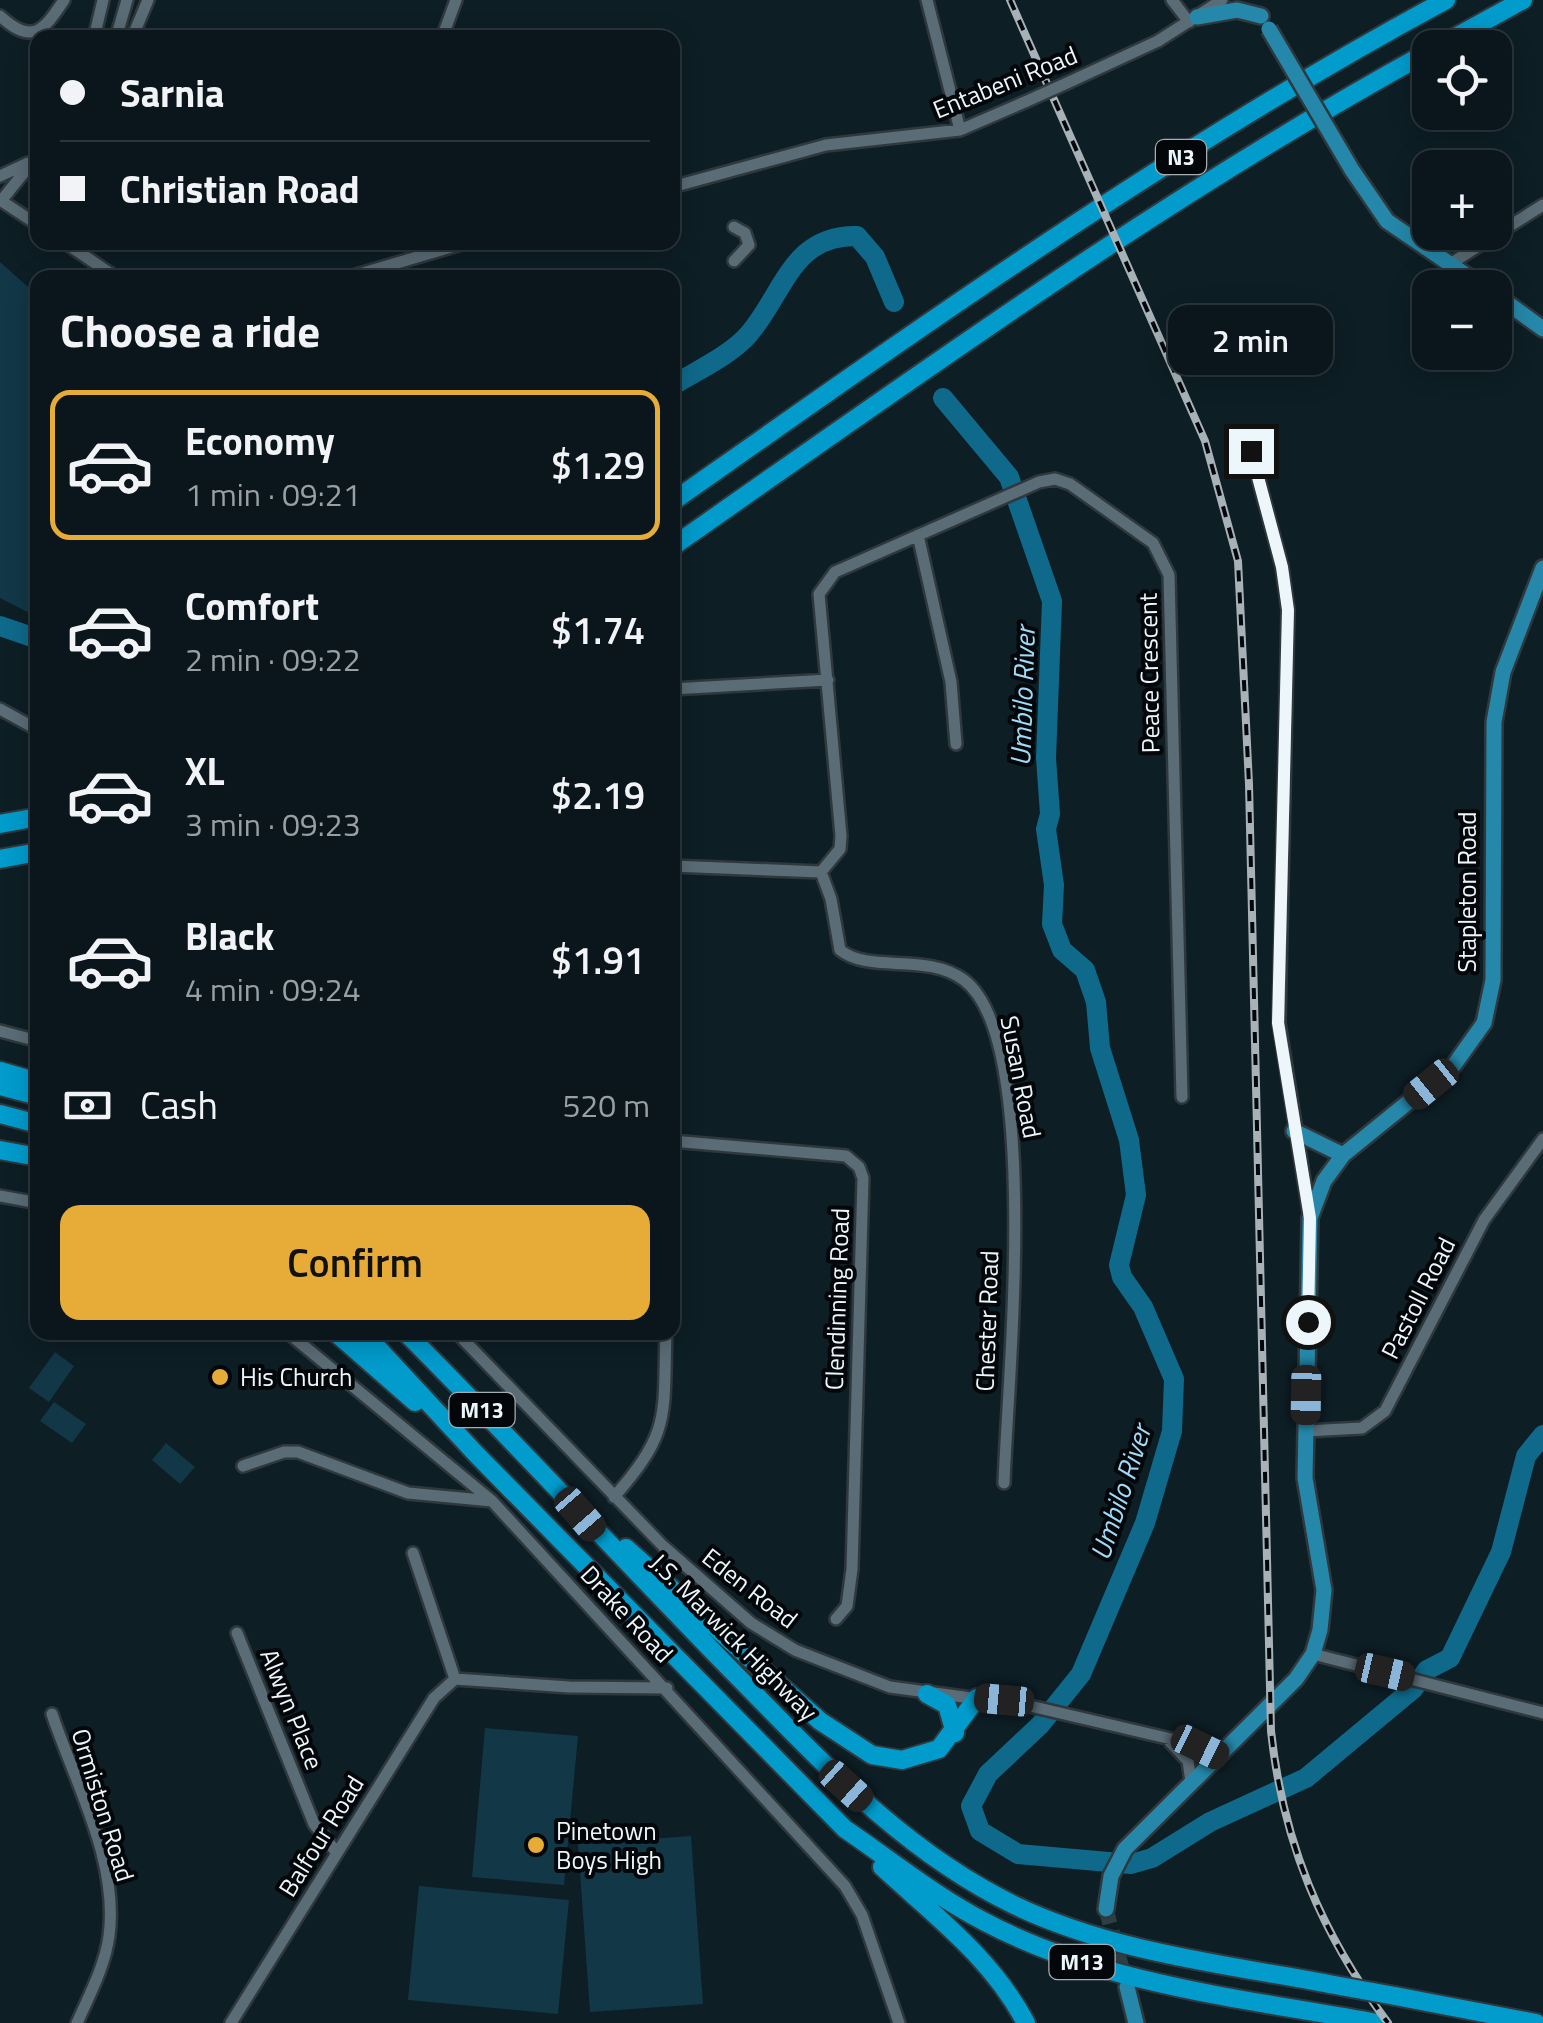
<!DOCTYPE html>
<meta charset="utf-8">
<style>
body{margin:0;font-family:"Titillium Web",sans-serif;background:#131f25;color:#f1f3f6;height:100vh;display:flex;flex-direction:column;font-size:38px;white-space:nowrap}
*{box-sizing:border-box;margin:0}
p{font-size:32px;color:#999fa3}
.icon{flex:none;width:55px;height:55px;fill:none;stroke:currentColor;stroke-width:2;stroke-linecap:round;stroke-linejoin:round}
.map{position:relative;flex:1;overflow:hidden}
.panel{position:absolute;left:30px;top:270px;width:650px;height:1070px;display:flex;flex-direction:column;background:#0a161c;border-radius:20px;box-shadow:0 5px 25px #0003,0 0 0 2px #2a353b}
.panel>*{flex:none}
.banner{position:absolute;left:30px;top:30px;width:650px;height:220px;border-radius:20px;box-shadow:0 5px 25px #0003,0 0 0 2px #2a353b;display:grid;align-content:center;height:220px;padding:0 30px;background:#0a161c}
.buttons{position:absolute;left:1412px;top:30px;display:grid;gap:20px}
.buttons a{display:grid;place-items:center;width:100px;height:100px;border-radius:20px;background:#0a161c;box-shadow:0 5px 25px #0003,0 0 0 2px #2a353b;font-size:50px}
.end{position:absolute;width:45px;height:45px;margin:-22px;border:12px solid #ecf6fb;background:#111;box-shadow:0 0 0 5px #111}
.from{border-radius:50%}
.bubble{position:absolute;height:70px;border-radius:20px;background:#0a161c;box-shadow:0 5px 25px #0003,0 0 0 2px #2a353b;font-size:32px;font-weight:600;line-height:70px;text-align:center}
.car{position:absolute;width:30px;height:60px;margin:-30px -15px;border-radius:12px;box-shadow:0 0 8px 2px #0007;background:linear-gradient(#222 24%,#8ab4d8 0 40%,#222 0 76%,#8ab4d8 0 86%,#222 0)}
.banner b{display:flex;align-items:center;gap:35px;height:95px;font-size:38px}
.banner b+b{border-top:2px solid #2a353b}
.banner i{width:25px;height:25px;background:#f1f3f6}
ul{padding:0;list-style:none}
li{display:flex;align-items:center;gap:30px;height:150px;margin:0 20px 15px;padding:0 10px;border:5px solid transparent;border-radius:20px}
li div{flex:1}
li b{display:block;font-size:38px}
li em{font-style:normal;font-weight:600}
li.current{border-color:#e7ac37}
li>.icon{width:90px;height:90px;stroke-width:1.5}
h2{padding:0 30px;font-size:45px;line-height:120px}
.pay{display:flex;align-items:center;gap:25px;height:110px;padding:0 30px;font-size:38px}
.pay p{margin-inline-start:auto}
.button{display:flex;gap:20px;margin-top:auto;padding:20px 30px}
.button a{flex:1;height:115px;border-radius:20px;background:#e7ac37;color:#111;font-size:40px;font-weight:600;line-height:115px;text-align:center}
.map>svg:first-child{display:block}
</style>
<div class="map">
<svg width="1543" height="2023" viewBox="0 0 1543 2023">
<rect width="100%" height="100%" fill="#0d1e25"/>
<path fill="#123747" d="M 0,262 L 37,295 L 37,617 L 0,598 Z
M 55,1352 L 74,1366 L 49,1402 L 29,1388 Z
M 54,1402 L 86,1424 L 72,1443 L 40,1421 Z
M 166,1443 L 195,1467 L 180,1484 L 152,1460 Z
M 485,1728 L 578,1736 L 564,1885 L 472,1877 Z
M 691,1836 L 703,2004 L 590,2012 L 578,1844 Z
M 419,1886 L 569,1900 L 558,2014 L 408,2000 Z"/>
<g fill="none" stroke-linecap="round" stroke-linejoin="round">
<path stroke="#0f698a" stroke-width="20" d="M 672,386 C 696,371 731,355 749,334 C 785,291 792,235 857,236 L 875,257 L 894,302
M 943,398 L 1009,477 L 1052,601 L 1046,758 L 1050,814 L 1046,829 L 1054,885 L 1052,924 L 1062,950 L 1085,970 L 1096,1002 L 1100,1048 L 1129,1140 L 1136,1195 L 1119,1265 L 1122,1277 L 1143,1307 L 1174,1379 L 1172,1431 L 1145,1523 L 1081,1674 L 1040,1725 L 988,1774 L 971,1806 L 980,1831 L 1018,1854 L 1131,1864 L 1152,1858 L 1210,1822 L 1306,1778 L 1413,1689 L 1427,1670 L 1450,1658 L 1501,1552 L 1526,1456 L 1543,1435
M 0,626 L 38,639"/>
<path stroke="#2e3e45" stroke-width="15" stroke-dasharray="15 8" stroke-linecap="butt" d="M 1106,1909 L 1126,1983"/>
<g stroke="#2f383d" stroke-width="16">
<path id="minor" d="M 927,0 L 960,130
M 1172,0 L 1189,22
M 0,16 C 32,45 43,32 64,0
M 94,38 L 103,0
M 116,38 L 127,0
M 132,38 L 148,0
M 442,38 L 456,0
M 1067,83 L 1158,41 L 1222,0
M 0,176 L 28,163
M 672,187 L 826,145 L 960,130 L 1027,101
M 0,200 L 38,225
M 1,201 L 38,155
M 734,227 L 745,233 L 749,245 L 734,261
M 64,242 L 117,278
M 1450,264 L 1543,205
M 346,278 L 468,242
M 1251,451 L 1282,567 L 1288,610 L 1279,1023 L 1310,1218
M 918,535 L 951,682 L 956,744
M 672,689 L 828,680
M 0,709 L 38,730
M 672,866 L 821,872 L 840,849 L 841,836 L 819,594 L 835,572 L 1039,482 L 1055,479 L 1070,484 L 1153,543 L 1169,575 L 1182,1097
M 821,872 L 831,899 L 840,950 C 870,974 926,952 964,980 C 1043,1039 1007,1386 1004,1483
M 0,1031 L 38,1041
M 672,1141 L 846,1156 L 859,1167 L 863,1178 L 852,1569 L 847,1606 L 836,1619
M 0,1196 L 38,1203
M 287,1332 L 492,1501 L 845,1886 L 862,1915 L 899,2023
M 456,1332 L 663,1546 L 751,1623 L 795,1650 L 890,1687 L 1030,1706 L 1184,1742 L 1217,1756
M 1306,1431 L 1362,1428 L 1385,1411 L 1484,1220 L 1543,1139
M 243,1466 L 284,1452 L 298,1452 L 408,1493 L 492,1501
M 614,1497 C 672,1431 663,1416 666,1332
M 413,1553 L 455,1679
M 237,1633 L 314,1824 L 337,1853
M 1313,1654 L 1543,1713
M 455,1679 L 569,1687 L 667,1688
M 52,1714 C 75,1783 119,1861 109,1936 C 105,1966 89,1996 77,2023
M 1170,1742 L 1188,1761 L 1191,1782
M 231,2023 L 434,1698 L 455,1679"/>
</g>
<g stroke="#2f383d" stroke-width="20">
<path id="major" d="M 1197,17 L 1237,10 L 1261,16
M 1352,170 L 1387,221 L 1485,288
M 1495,294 L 1543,329
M 1294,1131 L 1343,1155
M 1106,1909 L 1111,1876 L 1125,1849 L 1296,1679 L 1313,1654 L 1320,1630 L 1324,1590 L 1305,1478 L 1310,1218 L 1324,1181 L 1343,1155 L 1454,1065 L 1484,1023 L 1493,980 L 1494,722 L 1503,672 L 1543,568
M 1127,1987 L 1136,2023"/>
</g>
<g stroke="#2f383d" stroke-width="22">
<path id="highway" d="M 1436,48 L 1523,0
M 672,502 C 924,325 1175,146 1446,0
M 672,547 C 920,374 1165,196 1430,51
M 0,824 L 38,817
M 0,859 L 38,852
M 0,1071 L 38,1082
M 0,1086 L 38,1096
M 0,1114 L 38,1124
M 0,1150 L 38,1157
M 335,1332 L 415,1402
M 363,1332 L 476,1454 L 845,1829 C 892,1861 935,1896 985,1922 C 1104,1985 1247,1999 1377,2023
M 405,1332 C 518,1445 625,1562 736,1675 C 822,1762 903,1851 1014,1905 C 1112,1952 1224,1964 1329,1984
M 626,1548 L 820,1721 L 872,1755 L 902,1760 L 939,1749 L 977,1698
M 927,1694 L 947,1705 L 955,1733
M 882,1867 C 935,1916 991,1957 1026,2023
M 1395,1996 L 1536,2023"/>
</g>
<use href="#minor" stroke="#5a6c76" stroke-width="11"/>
<use href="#major" stroke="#2588aa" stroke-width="15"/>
<use href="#highway" stroke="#019bcc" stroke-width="18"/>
<g stroke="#a6b2b7" stroke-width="8">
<path id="rail" d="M 1010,0 L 1205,441 L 1238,561 L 1249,784 L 1271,1731 C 1283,1843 1321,1933 1388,2023"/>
</g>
<use href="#rail" stroke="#03070a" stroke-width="4" stroke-dasharray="11" stroke-linecap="butt"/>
<g stroke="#2f383d" stroke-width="16" stroke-linecap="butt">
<path id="minor-bridge" d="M 1027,101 L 1067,83"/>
</g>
<g stroke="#2f383d" stroke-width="20" stroke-linecap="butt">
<path id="major-bridge" d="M 1269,29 L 1352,170"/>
</g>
<g stroke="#2f383d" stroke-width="22" stroke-linecap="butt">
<path id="highway-bridge" d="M 1329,1984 L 1395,1996"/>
</g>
<use href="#minor-bridge" stroke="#5a6c76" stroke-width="11"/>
<use href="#major-bridge" stroke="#2588aa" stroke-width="15"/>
<use href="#highway-bridge" stroke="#019bcc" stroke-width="18"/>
</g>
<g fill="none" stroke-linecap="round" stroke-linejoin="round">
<path stroke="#ecf6fb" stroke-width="12" d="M 1251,451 L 1282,567 L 1288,610 L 1278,1023 L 1310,1218 L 1308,1322"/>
</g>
<g fill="#e7ac37" stroke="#03070a" stroke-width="4">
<circle cx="220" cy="1377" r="10"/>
<circle cx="536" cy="1845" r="10"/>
</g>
<g text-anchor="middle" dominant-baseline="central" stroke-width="8" stroke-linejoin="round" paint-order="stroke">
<g fill="#03070a" stroke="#a6aeb3" stroke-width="2.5">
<rect x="1156" y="140" width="50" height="34" rx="8"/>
<rect x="449.5" y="1393" width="65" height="34" rx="8"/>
<rect x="1049.5" y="1945" width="65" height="34" rx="8"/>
</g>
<g font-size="22" font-weight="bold" fill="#ecf6fb">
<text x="1181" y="157">N3</text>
<text x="482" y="1410">M13</text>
<text x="1082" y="1962">M13</text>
</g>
<g font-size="25" fill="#ecf6fb" stroke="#03070a">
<text transform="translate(1005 82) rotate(-22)">Entabeni Road</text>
<text transform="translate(1149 673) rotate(-91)">Peace Crescent</text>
<text transform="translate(1467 892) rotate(-90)">Stapleton Road</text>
<text transform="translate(1021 1077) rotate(79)">Susan Road</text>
<text transform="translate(1418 1298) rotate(-63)">Pastoll Road</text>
<text transform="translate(837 1299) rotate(-88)">Clendinning Road</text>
<text transform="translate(987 1321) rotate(-88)">Chester Road</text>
<text transform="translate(750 1588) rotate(38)">Eden Road</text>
<text transform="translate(627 1614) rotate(47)">Drake Road</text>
<text transform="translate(734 1637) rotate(45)">J.S. Marwick Highway</text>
<text transform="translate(292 1709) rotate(68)">Alwyn Place</text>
<text transform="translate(103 1805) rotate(73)">Ormiston Road</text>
<text transform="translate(321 1836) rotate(-58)">Balfour Road</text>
</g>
<g font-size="25" fill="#ecf6fb" stroke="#03070a" text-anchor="start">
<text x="240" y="1377">His Church</text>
<text x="556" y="1831">Pinetown<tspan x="556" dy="29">Boys High</tspan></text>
</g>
<g font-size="28" font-style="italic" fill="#9fdbf8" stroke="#03070a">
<text transform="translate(1022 696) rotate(-88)">Umbilo River</text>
<text transform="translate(1120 1492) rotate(-72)">Umbilo River</text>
</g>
</g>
</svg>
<div class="buttons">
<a><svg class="icon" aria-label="locate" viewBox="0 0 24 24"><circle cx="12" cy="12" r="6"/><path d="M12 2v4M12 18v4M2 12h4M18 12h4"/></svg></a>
<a>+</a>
<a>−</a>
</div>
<i class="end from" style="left:1308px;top:1322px"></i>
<i class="end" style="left:1251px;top:451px"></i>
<div class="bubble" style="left:1168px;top:305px;width:165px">2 min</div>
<i class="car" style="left:1431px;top:1084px;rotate:231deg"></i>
<i class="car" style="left:1306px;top:1395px;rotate:181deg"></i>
<i class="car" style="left:580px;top:1514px;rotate:139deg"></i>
<i class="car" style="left:1385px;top:1672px;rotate:103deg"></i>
<i class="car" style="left:1004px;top:1700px;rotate:275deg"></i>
<i class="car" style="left:1200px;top:1747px;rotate:116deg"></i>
<i class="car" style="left:846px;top:1786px;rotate:132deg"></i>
<div class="banner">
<b><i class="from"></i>Sarnia</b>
<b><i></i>Christian Road</b>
</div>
<section class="panel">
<h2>Choose a ride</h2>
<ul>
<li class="current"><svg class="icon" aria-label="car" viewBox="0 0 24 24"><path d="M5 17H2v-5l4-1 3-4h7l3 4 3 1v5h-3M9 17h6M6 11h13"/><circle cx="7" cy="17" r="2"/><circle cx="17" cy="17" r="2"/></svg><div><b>Economy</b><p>1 min · 09:21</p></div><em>$1.29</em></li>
<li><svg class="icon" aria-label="car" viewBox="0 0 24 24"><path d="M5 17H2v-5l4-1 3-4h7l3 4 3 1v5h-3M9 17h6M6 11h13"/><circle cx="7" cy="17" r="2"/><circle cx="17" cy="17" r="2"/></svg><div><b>Comfort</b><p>2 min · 09:22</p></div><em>$1.74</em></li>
<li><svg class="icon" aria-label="car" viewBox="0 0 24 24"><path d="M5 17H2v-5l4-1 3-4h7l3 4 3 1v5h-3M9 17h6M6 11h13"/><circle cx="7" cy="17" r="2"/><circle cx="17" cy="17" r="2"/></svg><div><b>XL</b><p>3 min · 09:23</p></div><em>$2.19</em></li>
<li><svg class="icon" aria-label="car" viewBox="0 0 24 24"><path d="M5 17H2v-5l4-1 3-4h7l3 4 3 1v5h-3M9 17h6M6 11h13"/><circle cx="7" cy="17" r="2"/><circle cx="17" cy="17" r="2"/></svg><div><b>Black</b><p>4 min · 09:24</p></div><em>$1.91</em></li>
</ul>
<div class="pay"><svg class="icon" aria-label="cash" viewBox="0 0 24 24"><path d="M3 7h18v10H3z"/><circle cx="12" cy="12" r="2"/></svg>Cash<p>520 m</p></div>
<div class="button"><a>Confirm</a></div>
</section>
</div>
